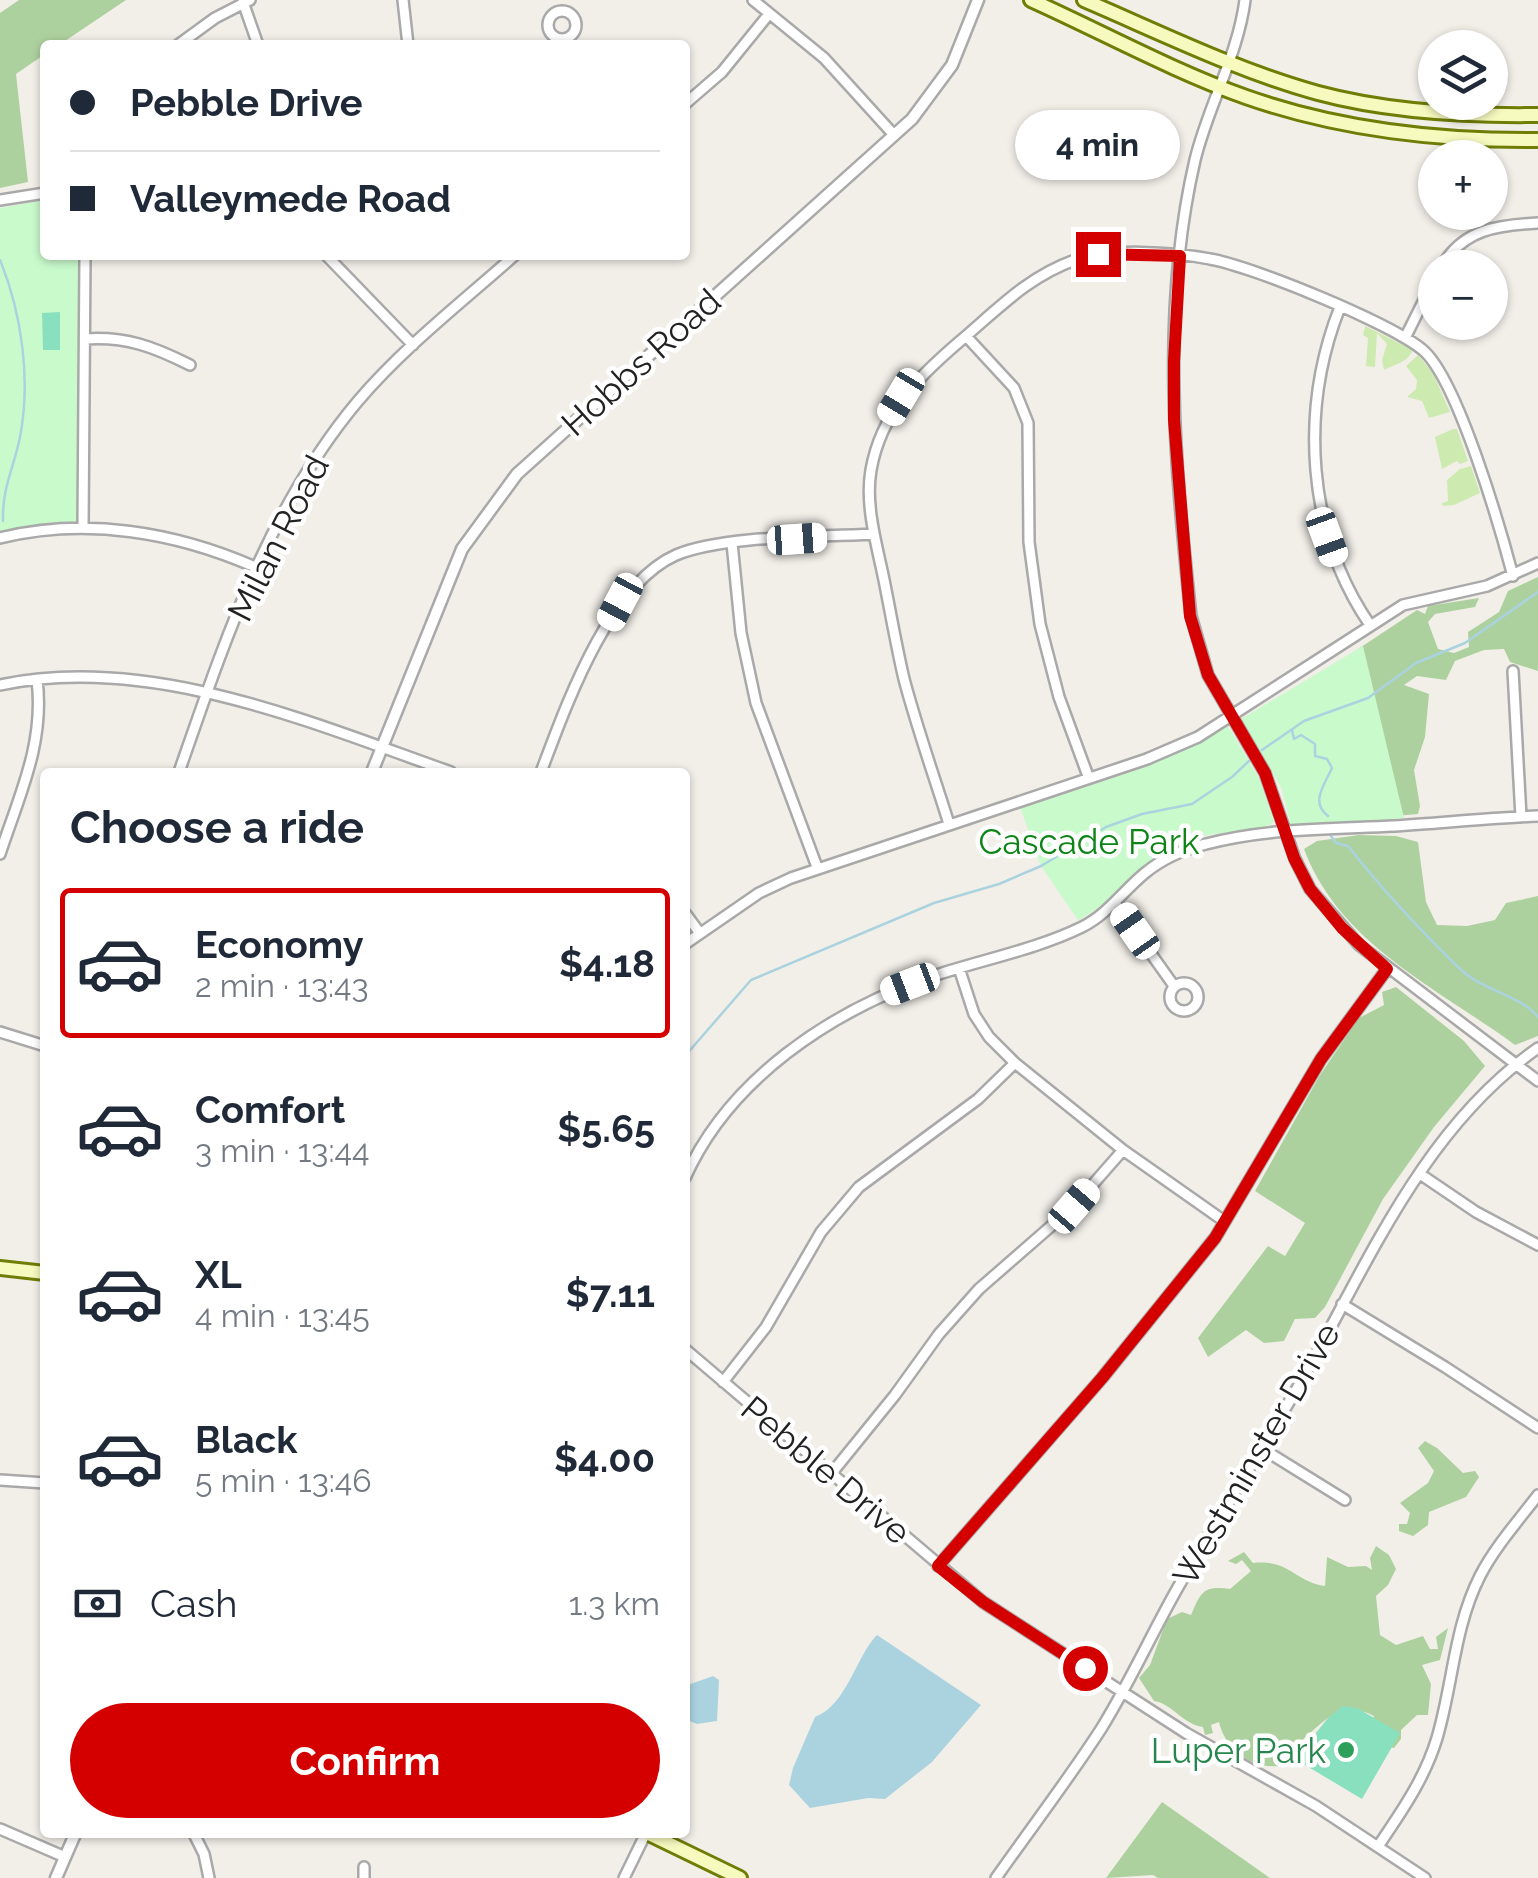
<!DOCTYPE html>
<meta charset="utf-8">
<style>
body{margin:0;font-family:Raleway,sans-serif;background:#f6f6f7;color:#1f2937;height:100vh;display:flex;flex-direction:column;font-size:38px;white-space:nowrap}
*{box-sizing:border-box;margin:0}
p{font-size:32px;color:#747a83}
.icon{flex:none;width:55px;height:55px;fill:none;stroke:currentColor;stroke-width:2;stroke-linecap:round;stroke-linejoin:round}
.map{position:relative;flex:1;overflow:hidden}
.panel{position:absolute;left:40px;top:768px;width:650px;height:1070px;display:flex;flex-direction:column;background:#fff;border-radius:10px;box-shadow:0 2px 8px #0004}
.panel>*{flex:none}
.banner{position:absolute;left:40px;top:40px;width:650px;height:220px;border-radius:10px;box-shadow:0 2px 8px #0004;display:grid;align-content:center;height:220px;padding:0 30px;background:#fff}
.fabs{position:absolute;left:1418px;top:30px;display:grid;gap:20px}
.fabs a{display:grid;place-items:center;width:90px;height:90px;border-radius:50%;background:#fff;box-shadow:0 2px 8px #0004;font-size:50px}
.end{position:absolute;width:45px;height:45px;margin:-22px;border:12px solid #d40000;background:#fff;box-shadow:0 0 0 5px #fff}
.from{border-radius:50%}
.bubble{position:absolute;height:70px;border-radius:35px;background:#fff;box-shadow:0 2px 8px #0004;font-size:32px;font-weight:700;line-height:70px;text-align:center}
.car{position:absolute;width:30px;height:60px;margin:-30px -15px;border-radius:12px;box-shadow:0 0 8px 2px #0007;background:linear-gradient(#fff 24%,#345 0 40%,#fff 0 76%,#345 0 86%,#fff 0)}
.banner b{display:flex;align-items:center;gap:35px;height:95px;font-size:38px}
.banner b+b{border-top:2px solid #e0e1e3}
.banner i{width:25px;height:25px;background:#1f2937}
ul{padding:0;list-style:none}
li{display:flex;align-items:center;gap:30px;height:150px;margin:0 20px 15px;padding:0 10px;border:5px solid transparent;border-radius:10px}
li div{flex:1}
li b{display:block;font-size:38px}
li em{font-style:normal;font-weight:700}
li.on{border-color:#d40000}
li>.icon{width:90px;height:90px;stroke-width:1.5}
h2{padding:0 30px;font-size:45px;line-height:120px}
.pay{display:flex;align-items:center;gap:25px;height:110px;padding:0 30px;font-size:38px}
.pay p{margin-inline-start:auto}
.button{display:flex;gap:20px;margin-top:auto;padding:20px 30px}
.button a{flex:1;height:115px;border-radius:60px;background:#d40000;color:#fff;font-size:40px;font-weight:700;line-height:115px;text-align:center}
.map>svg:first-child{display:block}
</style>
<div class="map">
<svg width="1538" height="1878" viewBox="0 0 1538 1878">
<rect width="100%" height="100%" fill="#f2efe9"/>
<path fill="#cdebb0" d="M 1365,326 L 1413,350 C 1407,363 1395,364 1384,370 L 1382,360 L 1387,344 L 1377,333 L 1375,367 L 1366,366 L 1368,338 L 1363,335 Z
M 1418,355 L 1433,373 L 1450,412 L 1429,418 L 1422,401 L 1407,397 L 1416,389 L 1417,380 L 1406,366 Z
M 1453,429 L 1457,429 L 1468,461 L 1460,464 L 1457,461 L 1442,469 L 1435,437 Z
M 1471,466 L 1480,493 L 1454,505 L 1443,506 L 1442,503 L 1448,501 L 1447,480 L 1460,469 Z"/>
<path fill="#add19e" d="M 19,0 L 126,0 L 59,45 L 45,45 L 45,54 L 16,74 L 28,182 L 0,188 L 0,13 Z
M 1538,577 L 1538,671 L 1510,662 L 1504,649 L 1484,650 L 1455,661 L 1446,680 L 1417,676 L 1404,685 L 1429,694 L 1425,737 L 1414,770 L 1420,806 L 1418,814 L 1336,821 L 1328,669 L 1417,610 L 1425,614 L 1428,606 L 1479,598 L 1475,607 L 1435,614 L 1428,622 L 1438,649 L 1454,653 L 1469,647 L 1468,632 L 1499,612 L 1508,591 Z
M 1359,835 L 1396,836 L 1418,842 L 1426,902 L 1437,925 L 1467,926 L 1495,920 L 1506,903 L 1538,896 L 1538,1036 L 1515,1045 C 1438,988 1340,945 1304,849 L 1317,841 Z
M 1396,987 L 1464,1041 L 1485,1066 L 1434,1127 L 1383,1199 L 1325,1307 L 1315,1318 L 1295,1319 L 1284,1341 L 1264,1343 L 1246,1330 L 1208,1357 L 1198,1338 L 1268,1246 L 1285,1256 L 1305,1223 L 1255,1191 L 1320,1075 L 1359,1018 L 1384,1005 L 1382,992 Z
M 1425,1441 L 1437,1448 L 1463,1473 L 1475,1471 L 1479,1477 L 1466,1497 L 1429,1512 L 1428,1525 L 1413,1536 L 1399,1531 L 1399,1524 L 1407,1524 L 1410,1513 L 1400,1503 L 1428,1483 L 1434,1471 L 1418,1448 Z
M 1376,1546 L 1389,1555 L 1396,1569 L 1388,1585 L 1376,1596 L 1380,1635 L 1396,1645 L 1423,1636 L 1430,1649 L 1438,1649 L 1436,1637 L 1448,1628 L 1440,1660 L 1422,1665 L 1431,1684 L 1428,1715 L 1417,1715 L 1401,1730 L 1401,1739 L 1394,1748 L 1386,1746 L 1371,1727 L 1374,1716 C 1332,1694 1314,1738 1283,1754 L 1279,1766 C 1251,1769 1225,1749 1219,1722 L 1211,1725 L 1213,1733 L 1205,1735 L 1203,1727 C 1182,1724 1173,1704 1154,1701 L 1139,1678 L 1150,1665 L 1167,1619 L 1182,1612 L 1191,1615 C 1201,1592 1203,1585 1230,1589 L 1251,1571 L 1242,1560 L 1236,1564 L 1228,1561 L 1244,1552 L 1253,1563 C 1290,1559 1295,1582 1325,1586 L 1327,1557 L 1348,1567 L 1366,1566 L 1372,1570 L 1370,1558 Z
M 1162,1802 L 1270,1878 L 1158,1878 L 1153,1875 L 1106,1878 Z"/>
<path fill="#c8facc" d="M 45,200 L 45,255 L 78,255 L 78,523 L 31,525 L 0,532 L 0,208 Z
M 1363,646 L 1404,818 L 1292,828 L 1281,787 L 1241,719 Z
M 1228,726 L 1260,780 L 1274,822 C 1259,833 1233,831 1214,834 C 1200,836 1183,843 1170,849 C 1134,866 1114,903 1078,920 L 1041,866 L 1020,807 C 1092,785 1163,765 1228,726 Z"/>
<path fill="#88e0be" d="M 60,312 L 60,350 L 43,350 L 42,313 Z
M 1343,1706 L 1357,1708 L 1400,1733 L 1362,1799 L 1295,1759 L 1328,1718 Z"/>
<path fill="#aad3df" d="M 877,1635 L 981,1705 L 932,1762 L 885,1799 L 868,1798 L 810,1808 L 789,1785 L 793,1768 L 815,1717 C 847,1705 856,1656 877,1635 Z
M 713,1676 L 719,1680 L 717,1721 L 697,1724 L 685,1719 L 685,1686 Z"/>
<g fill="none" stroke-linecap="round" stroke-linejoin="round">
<path stroke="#aad3df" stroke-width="2.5" d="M 0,260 C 22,314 31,380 20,437 C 14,468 2,487 3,521
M 1292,730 L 1294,739 L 1301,735 L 1315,744 L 1315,756 L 1327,759 L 1332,768 C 1324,786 1310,802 1328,816
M 1262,750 L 1304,721 L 1368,698 L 1416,663 L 1465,643 L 1538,592
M 1331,836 L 1336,843 L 1348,846 C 1381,888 1420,930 1459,968 C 1484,992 1519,994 1538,1017
M 685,1056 L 751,980 L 934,903 L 999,884 L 1041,866 L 1106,827 L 1142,814 L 1192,804 L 1232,777 L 1249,761"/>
<g stroke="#a9a9a9" stroke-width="14">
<path id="minor" d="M 403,0 L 408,45
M 753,0 L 824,58 L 894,135
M 1245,0 C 1238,55 1208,106 1195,160 C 1160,310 1175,465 1191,616 L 1208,675 L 1265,773 L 1295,859 L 1310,889 L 1359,945 L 1538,1081
M 243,2 L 258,45
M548 25a14 14 0 1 1 28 0a14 14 0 1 1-28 0Z
M 178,45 L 215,18 L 250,0
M 685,104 L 722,72 L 769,14
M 0,200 L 45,193
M 326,255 L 413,345
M 1441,268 C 1462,229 1498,225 1538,223
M 1340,307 C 1299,411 1307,533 1370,625
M 966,336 L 1014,388 L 1028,423 L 1029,542 L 1040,624 L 1059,697 L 1088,776
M 1405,338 L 1435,278
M 85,339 C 126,336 154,347 190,365
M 83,528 L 85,255
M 0,538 C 86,517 175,532 255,567
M 732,543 L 741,633 L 756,703 L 817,867
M 1513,671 L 1521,817
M 0,685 C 150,653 312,723 451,772
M 179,772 C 224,643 268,508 358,401 C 404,347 462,302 515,255
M 541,772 C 566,706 608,585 676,555 C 723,535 821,537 874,534
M 949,824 C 934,776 917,728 904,679 C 896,645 890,609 883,575 C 876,542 865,504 871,470 C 881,413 917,378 959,342 C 997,310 1027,277 1075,260 C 1109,248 1174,252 1210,259 C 1252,266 1396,325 1425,352 C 1459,385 1500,527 1513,576
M 0,854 C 19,796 45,743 37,680
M 1115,903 L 1174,986
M 685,913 L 699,932
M 685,944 L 759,893 L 791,878 L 1147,759 L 1198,737 L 1403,605 L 1487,586 L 1538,563
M 959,968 L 974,1014 L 989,1037 L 1015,1063 L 1123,1150 L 1224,1221
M1170 997a14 14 0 1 1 28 0a14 14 0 1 1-28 0Z
M 0,1032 L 45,1046
M 1420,1174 L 1476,1212 L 1538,1245
M 685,1178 C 729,1079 830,1012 930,977 C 980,960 1035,950 1082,927 C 1108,914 1123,891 1145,873 C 1162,859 1185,849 1206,844 C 1267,828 1331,829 1394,826 C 1442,823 1490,818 1538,816
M 1342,1304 L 1445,1367 L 1538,1428
M 685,1349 L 983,1602 L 1186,1733 L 1316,1806 L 1425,1878
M 723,1382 L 766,1327 L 821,1232 L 859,1187 L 978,1099 L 1015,1063
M 1261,1448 L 1345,1500
M 831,1474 L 895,1395 L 939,1334 L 979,1289 L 1073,1207 L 1123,1150
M 0,1480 L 45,1483
M 938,1566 L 1102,1378 L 1215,1238 L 1321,1059 L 1387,969
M 0,1829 L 65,1857
M 193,1832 L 204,1854 L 209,1878
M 1379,1845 C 1402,1811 1425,1778 1437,1738 C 1453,1684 1454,1627 1480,1576 C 1495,1547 1518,1521 1538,1495
M 364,1867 L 364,1878
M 624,1878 L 646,1833
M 996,1878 C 1031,1828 1068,1780 1101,1729 C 1129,1684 1151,1635 1177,1589 C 1219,1516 1264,1446 1306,1373 C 1370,1258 1426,1126 1538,1048"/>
</g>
<g stroke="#a9a9a9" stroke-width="15">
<path id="tertiary" d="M 372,772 L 462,549 L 517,474 L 912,119 L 952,65 L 978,0
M 56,1878 L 76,1832"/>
</g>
<g stroke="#707d05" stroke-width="18">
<path id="secondary" d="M 1031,0 C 1102,32 1173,71 1246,97 C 1340,130 1439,141 1538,140
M 1084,0 C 1161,33 1238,71 1318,93 C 1389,112 1465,116 1538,115
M 0,1268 L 45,1273
M 645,1832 L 740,1878"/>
</g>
<use href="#minor" stroke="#fff" stroke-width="9"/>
<use href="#tertiary" stroke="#fff" stroke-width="10"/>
<use href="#secondary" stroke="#f7fabf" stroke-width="12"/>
</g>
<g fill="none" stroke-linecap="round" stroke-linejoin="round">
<path stroke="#d40000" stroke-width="12" d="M 1085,1668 L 983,1602 L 938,1566 L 1102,1378 L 1215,1238 L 1321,1059 L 1387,969 L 1342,928 L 1310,889 L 1294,858 L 1265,773 L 1208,675 L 1190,616 L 1174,420 L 1174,361 L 1180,256 L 1098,254"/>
</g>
<circle fill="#2e9e5b" stroke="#fff" stroke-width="4" cx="1346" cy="1750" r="10"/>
<g text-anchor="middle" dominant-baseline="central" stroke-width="9" stroke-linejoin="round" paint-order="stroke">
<g font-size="35" fill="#222" stroke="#fff">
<text transform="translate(641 362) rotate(-42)">Hobbs Road</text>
<text transform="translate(278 538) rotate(-63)">Milan Road</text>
<text transform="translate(1256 1454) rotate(-60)">Westminster Drive</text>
<text transform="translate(826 1470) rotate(40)">Pebble Drive</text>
</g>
<g font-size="35" fill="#0c8416" stroke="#fff">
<text x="1089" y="841">Cascade Park</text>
</g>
<g font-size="35" fill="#27864d" stroke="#fff" text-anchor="end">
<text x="1326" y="1750">Luper Park</text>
</g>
</g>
</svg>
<div class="fabs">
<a><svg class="icon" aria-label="layers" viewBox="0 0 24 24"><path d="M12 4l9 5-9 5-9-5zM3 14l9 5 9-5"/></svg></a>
<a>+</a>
<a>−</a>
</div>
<i class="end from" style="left:1085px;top:1668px"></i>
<i class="end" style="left:1098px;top:254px"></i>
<div class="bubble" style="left:1015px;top:110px;width:165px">4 min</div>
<i class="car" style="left:901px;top:397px;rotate:211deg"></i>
<i class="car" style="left:1327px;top:537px;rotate:160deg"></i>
<i class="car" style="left:797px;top:539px;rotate:86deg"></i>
<i class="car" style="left:620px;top:602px;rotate:208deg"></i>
<i class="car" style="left:1135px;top:931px;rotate:325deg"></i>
<i class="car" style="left:910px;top:984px;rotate:249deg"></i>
<i class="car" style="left:1074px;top:1206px;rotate:41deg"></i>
<div class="banner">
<b><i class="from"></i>Pebble Drive</b>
<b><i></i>Valleymede Road</b>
</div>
<section class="panel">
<h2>Choose a ride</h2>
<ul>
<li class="on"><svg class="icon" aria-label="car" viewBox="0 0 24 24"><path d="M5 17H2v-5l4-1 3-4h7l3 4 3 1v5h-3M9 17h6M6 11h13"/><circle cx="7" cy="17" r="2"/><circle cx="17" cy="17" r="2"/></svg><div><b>Economy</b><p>2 min · 13:43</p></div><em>$4.18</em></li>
<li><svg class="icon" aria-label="car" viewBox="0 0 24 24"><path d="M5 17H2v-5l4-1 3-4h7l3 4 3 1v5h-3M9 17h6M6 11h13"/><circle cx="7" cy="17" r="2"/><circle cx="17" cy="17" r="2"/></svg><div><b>Comfort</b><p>3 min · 13:44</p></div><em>$5.65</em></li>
<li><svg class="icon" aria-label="car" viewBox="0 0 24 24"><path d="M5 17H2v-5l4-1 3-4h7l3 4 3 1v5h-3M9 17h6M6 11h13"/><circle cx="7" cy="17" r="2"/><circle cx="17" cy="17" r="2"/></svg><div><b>XL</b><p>4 min · 13:45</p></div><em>$7.11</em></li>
<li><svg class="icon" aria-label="car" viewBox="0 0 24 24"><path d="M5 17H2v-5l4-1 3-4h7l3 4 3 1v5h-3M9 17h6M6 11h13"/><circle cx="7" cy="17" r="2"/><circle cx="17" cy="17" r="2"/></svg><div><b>Black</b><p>5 min · 13:46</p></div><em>$4.00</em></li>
</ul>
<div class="pay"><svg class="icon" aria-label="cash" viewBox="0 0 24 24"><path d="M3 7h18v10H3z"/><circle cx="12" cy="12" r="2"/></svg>Cash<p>1.3 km</p></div>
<div class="button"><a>Confirm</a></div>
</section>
</div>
